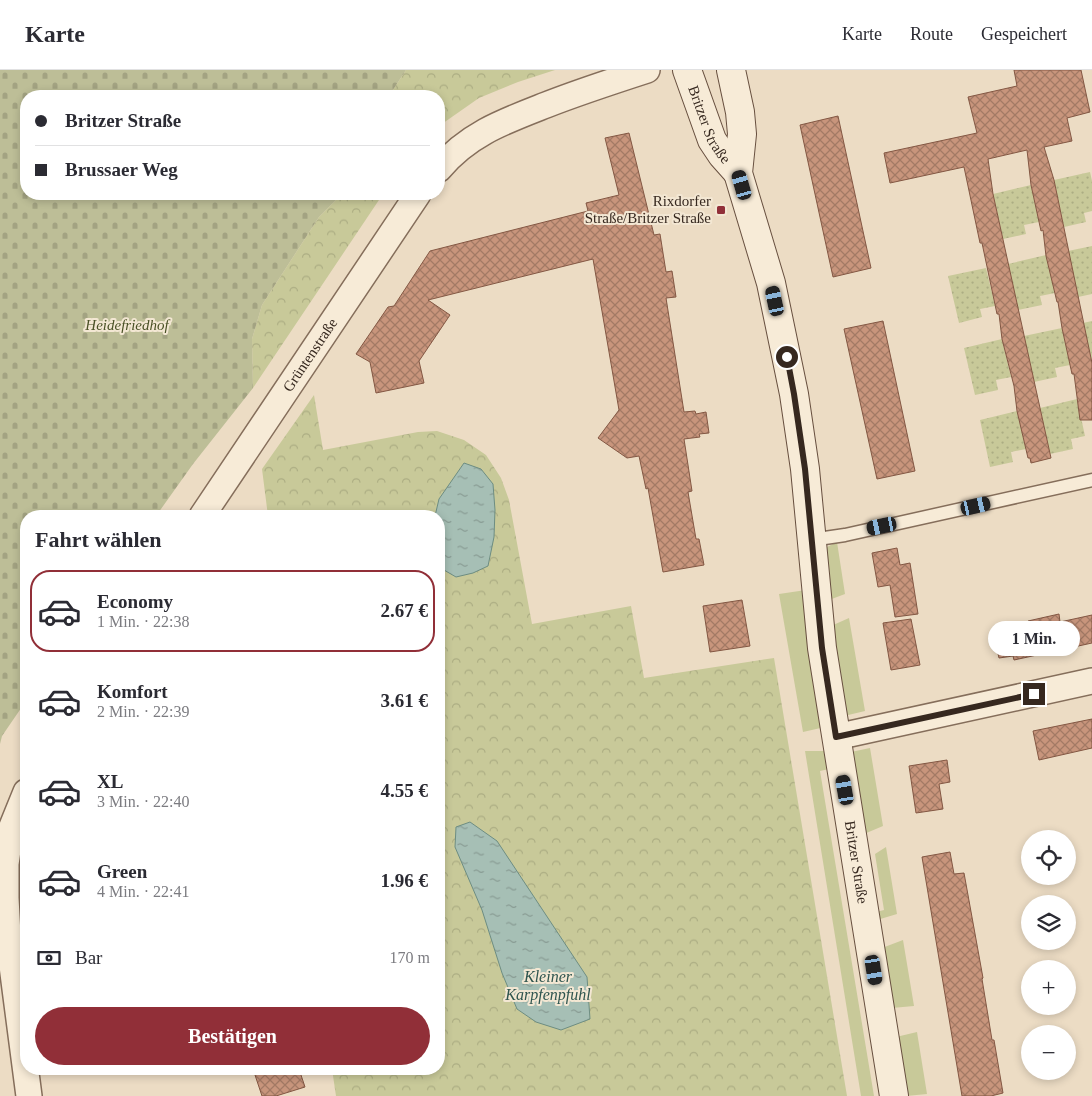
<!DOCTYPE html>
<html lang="de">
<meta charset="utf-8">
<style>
body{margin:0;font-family:"Times New Roman",serif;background:#f7f7f7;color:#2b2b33;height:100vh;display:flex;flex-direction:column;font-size:19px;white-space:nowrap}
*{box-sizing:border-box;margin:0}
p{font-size:16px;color:#7c7c81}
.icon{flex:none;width:28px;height:28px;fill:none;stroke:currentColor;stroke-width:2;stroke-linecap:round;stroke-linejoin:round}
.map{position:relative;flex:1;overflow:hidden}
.panel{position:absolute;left:20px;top:440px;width:425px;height:565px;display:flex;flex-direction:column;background:#fff;border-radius:20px;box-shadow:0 2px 8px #0003}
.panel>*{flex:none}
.top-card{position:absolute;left:20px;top:20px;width:425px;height:110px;border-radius:20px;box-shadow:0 2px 8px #0003;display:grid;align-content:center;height:110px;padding:0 15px;background:#fff}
.fabs{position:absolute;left:1021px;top:760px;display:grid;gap:10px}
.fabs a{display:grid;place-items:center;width:55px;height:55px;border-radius:50%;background:#fff;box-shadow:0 2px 8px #0003;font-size:25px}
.end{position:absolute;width:22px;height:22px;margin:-11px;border:6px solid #36281f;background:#fff;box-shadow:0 0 0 2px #fff}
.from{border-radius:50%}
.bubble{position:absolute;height:35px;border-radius:18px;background:#fff;box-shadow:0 2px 8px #0003;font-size:16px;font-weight:600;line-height:35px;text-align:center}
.car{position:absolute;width:15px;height:30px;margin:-15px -8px;border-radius:6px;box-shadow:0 0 4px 1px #0007;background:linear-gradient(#222 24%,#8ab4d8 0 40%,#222 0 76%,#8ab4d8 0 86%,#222 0)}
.top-card b{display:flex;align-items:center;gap:18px;height:48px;font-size:19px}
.top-card b+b{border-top:1px solid #e1e1e2}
.top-card i{width:12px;height:12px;background:#2b2b33}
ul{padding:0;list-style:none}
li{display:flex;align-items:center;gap:15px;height:82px;margin:0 10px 8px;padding:0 5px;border:2px solid transparent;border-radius:20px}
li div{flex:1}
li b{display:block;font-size:19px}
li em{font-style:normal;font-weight:600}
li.on{border-color:#912f38}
li>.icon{width:45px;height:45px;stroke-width:1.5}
h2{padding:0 15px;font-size:22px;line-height:60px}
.pay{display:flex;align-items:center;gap:12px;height:55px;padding:0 15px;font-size:19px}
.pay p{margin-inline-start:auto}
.action{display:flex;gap:10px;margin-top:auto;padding:10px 15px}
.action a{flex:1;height:58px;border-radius:30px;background:#912f38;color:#fff;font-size:20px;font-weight:600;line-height:58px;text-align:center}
header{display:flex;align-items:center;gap:30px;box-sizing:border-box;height:70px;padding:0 25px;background:#fff;border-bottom:1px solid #e1e1e2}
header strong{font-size:24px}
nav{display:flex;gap:28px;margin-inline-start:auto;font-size:18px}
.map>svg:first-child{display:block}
</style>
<header>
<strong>Karte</strong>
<nav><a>Karte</a><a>Route</a><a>Gespeichert</a></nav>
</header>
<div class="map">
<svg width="1092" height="1026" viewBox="0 0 1092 1026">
<defs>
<pattern id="forest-crowns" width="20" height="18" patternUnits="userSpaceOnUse" patternTransform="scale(1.25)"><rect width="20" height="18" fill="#c8c999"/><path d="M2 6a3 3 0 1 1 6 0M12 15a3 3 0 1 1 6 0" fill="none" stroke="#acad83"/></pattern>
<pattern id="cemetery-stones" width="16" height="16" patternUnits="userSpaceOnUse" patternTransform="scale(1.25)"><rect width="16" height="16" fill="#bdbe97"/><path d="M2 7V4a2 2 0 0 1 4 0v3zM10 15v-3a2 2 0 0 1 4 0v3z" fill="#a3a382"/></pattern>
<pattern id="garden-dots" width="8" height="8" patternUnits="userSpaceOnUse" patternTransform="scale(1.25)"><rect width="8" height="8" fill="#c8c999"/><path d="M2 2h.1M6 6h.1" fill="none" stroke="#acad83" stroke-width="1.8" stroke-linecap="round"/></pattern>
<pattern id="water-ripples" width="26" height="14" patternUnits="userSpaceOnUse" patternTransform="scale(1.25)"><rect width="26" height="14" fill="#a6bfb5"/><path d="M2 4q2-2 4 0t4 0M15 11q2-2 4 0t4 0" fill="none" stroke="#889b93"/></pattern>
<pattern id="building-cross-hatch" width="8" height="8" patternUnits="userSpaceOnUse" patternTransform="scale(1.25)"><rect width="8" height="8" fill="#c8957c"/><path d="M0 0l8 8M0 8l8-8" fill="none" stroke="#a37a65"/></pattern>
</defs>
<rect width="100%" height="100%" fill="#ecdcc4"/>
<path fill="#c8c999" d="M 837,472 L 845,524 L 829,530 L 823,479 Z
M 806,520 L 825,657 L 803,662 L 779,524 Z
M 849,548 L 865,641 L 844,646 L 831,556 Z
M 870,678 L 883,756 L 864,764 L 851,682 Z
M 805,681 L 826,681 L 829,699 L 820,701 L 874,1026 L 861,1026 Z
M 886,777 L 897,844 L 877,850 L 876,842 L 884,840 L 875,784 Z
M 903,870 L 914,936 L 892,938 L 882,878 Z
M 917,962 L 927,1024 L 906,1026 L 896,967 Z"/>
<path fill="url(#forest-crowns)" d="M 406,0 L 555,0 L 518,12 L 479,28 L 439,56 L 439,26 L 389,26 Z
M 342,124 L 383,124 L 253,318 L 252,269 L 262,235 L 319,147 Z
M 314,325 L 323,380 L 418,362 L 437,361 L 464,370 L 486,385 L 501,408 L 509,430 L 532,554 L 631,536 L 644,608 L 774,588 L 847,1026 L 336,1026 L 332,999 L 439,999 L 439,446 L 268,446 L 262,399 Z"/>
<path fill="url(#cemetery-stones)" d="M 0,0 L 406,0 L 389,26 L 26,26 L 26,124 L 342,124 L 319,147 L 262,235 L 252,269 L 253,318 L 193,394 L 156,446 L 26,446 L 26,631 L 2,666 L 0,674 Z"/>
<path fill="url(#garden-dots)" d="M 1090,102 L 1092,111 L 1092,141 L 1084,143 L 1086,152 L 1064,157 L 1054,110 Z
M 1031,115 L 1039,152 L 1024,155 L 1026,164 L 1003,169 L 993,124 Z
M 1092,176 L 1092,224 L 1078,227 L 1068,181 Z
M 1046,185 L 1055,223 L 1040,226 L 1042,235 L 1018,240 L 1008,194 Z
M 986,198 L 995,236 L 980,239 L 982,247 L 959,253 L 948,206 Z
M 1092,251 L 1092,293 L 1083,253 Z
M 1062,258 L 1070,295 L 1055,298 L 1057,307 L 1034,312 L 1024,266 Z
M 1002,269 L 1011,307 L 996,310 L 998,320 L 975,325 L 964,278 Z
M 1077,329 L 1085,366 L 1071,369 L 1073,379 L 1050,384 L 1040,338 Z
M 1017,341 L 1026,379 L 1011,382 L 1013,392 L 990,397 L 980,350 Z"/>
<path fill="url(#water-ripples)" stroke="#6d8d82" d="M 464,393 L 481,399 L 493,414 L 495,440 L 494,467 L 488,496 L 473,503 L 456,507 L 444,500 L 439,492 L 439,446 L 435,446 L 439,429 Z
M 470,752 L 497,771 L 587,907 L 590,949 L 561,960 L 536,952 L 517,939 L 502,903 L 482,840 L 455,777 L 456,757 Z"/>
<path fill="url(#building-cross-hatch)" stroke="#835743" d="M 1014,0 L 1081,0 L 1090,42 L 1067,48 L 1072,71 L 1044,77 L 1054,110 L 1092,293 L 1092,350 L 1080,350 L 1074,304 L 1072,304 L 1062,258 L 1058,232 L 1057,232 L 1046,186 L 1043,160 L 1041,161 L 1031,115 L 1027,80 L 988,89 L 993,124 L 1051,388 L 1031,393 L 1030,388 L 1028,388 L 1017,341 L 1014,316 L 1002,269 L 999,244 L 997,244 L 982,173 L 980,173 L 964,97 L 890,113 L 884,83 L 977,63 L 968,27 L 1017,16 Z
M 838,46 L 871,198 L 833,207 L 800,55 Z
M 629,63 L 654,165 L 660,164 L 666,202 L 672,201 L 676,227 L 666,228 L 684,342 L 695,341 L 696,344 L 706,342 L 709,363 L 699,364 L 700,367 L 684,369 L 692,421 L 688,422 L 696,469 L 699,469 L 704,495 L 663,502 L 648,418 L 646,419 L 639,386 L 627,388 L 598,368 L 619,340 L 593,189 L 428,230 L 450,245 L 419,291 L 424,313 L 376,323 L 370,292 L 356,284 L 388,237 L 394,236 L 430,181 L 588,141 L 586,133 L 619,125 L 605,68 Z
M 883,251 L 915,401 L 877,409 L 844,259 Z
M 897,478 L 900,495 L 910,493 L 918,544 L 895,547 L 890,515 L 878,517 L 872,483 Z
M 742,530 L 750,576 L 710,582 L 703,536 Z
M 1059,544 L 1060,552 L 1092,545 L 1092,573 L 1014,590 L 1013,586 L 999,588 L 994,566 L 1030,558 L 1028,551 Z
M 911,549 L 920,595 L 891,600 L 883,553 Z
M 1092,649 L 1092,678 L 1039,690 L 1033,661 Z
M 947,690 L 950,712 L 939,714 L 943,739 L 916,743 L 909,696 Z
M 950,782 L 954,804 L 964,803 L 983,908 L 982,909 L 992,970 L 994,970 L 1003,1023 L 991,1026 L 962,1026 L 922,787 Z
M 253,999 L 299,999 L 305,1017 L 276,1026 L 262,1026 Z"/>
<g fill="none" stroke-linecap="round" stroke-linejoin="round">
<g stroke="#856e5b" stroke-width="15">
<path id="lane" d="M 811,470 L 845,465 L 1092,410"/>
</g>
<g stroke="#856e5b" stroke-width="28">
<g id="street">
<path d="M 439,99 C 468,64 505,51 546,35 C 579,22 613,11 647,0"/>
<path id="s1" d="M 202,446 L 418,124"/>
<path d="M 836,667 L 1092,611"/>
<path d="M 26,722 L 11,759 L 6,794 L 6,828 L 8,865 L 29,1026"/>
</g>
</g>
<g stroke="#674f3f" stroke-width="30">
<g id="secondary">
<path id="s2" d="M 687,0 L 712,70 L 722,85 L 738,103"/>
<path id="s3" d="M 731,0 L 740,42 L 742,64 L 738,103 L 771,213 L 794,324 L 805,399 L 822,578 L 894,1026"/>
</g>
</g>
<use href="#lane" stroke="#f7ebd7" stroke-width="12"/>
<use href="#street" stroke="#f7ebd7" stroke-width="25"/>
<use href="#secondary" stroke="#f7ebd7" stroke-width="28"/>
</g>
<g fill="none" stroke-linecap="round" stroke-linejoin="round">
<path stroke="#36281f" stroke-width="6" d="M 787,287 L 794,324 L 805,399 L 822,578 L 836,667 L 1034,624"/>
</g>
<rect fill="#912f38" stroke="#f3e7d3" stroke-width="2" x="716" y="135" width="10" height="10" rx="2.5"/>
<g text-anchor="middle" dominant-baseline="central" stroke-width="4" stroke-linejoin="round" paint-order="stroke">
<g font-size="15" fill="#36281f" stroke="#f3e7d3">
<text stroke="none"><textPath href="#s2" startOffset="59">Britzer Straße</textPath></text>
<text stroke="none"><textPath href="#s1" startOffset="194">Grüntenstraße</textPath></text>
<text stroke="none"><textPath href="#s3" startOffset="805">Britzer Straße</textPath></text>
</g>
<g font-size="15" fill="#36281f" stroke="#f3e7d3" text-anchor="end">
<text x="711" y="131">Rixdorfer<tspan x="711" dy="17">Straße/Britzer Straße</tspan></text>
</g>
<g font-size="15" font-style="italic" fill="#4a5126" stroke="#f3e7d3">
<text x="127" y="255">Heidefriedhof</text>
</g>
<g font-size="16" font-style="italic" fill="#2f554f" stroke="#f3e7d3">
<text x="548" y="906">Kleiner<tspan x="548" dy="18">Karpfenpfuhl</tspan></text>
</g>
</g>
</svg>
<div class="fabs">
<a><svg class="icon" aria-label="locate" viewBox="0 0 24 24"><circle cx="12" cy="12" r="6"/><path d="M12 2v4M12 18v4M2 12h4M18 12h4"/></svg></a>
<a><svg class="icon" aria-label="layers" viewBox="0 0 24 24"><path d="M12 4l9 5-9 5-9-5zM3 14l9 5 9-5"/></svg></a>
<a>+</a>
<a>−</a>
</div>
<i class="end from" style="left:787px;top:287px"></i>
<i class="end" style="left:1034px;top:624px"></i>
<div class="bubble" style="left:988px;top:551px;width:92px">1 Min.</div>
<i class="car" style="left:742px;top:115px;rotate:344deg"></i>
<i class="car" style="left:775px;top:231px;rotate:348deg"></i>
<i class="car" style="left:976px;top:436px;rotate:77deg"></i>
<i class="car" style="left:882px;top:456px;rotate:258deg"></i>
<i class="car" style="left:845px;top:720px;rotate:350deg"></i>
<i class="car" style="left:874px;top:900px;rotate:171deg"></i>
<div class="top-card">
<b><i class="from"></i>Britzer Straße</b>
<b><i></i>Brussaer Weg</b>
</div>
<section class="panel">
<h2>Fahrt wählen</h2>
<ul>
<li class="on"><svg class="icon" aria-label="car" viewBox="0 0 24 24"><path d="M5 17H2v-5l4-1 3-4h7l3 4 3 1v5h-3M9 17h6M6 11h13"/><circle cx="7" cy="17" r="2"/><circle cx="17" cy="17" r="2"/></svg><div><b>Economy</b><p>1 Min. · 22:38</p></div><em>2.67 €</em></li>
<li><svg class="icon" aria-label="car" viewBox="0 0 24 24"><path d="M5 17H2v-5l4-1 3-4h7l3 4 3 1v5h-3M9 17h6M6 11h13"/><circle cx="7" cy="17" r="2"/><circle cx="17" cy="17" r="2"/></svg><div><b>Komfort</b><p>2 Min. · 22:39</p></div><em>3.61 €</em></li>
<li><svg class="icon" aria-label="car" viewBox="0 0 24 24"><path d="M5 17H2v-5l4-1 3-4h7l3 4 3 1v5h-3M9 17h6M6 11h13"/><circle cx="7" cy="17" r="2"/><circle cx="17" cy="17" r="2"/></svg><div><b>XL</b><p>3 Min. · 22:40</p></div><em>4.55 €</em></li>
<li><svg class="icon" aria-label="car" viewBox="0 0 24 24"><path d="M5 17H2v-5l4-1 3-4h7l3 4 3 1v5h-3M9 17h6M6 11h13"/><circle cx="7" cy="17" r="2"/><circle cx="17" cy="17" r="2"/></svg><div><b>Green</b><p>4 Min. · 22:41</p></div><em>1.96 €</em></li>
</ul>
<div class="pay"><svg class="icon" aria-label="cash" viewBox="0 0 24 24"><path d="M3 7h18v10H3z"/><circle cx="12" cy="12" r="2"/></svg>Bar<p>170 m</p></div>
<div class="action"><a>Bestätigen</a></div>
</section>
</div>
